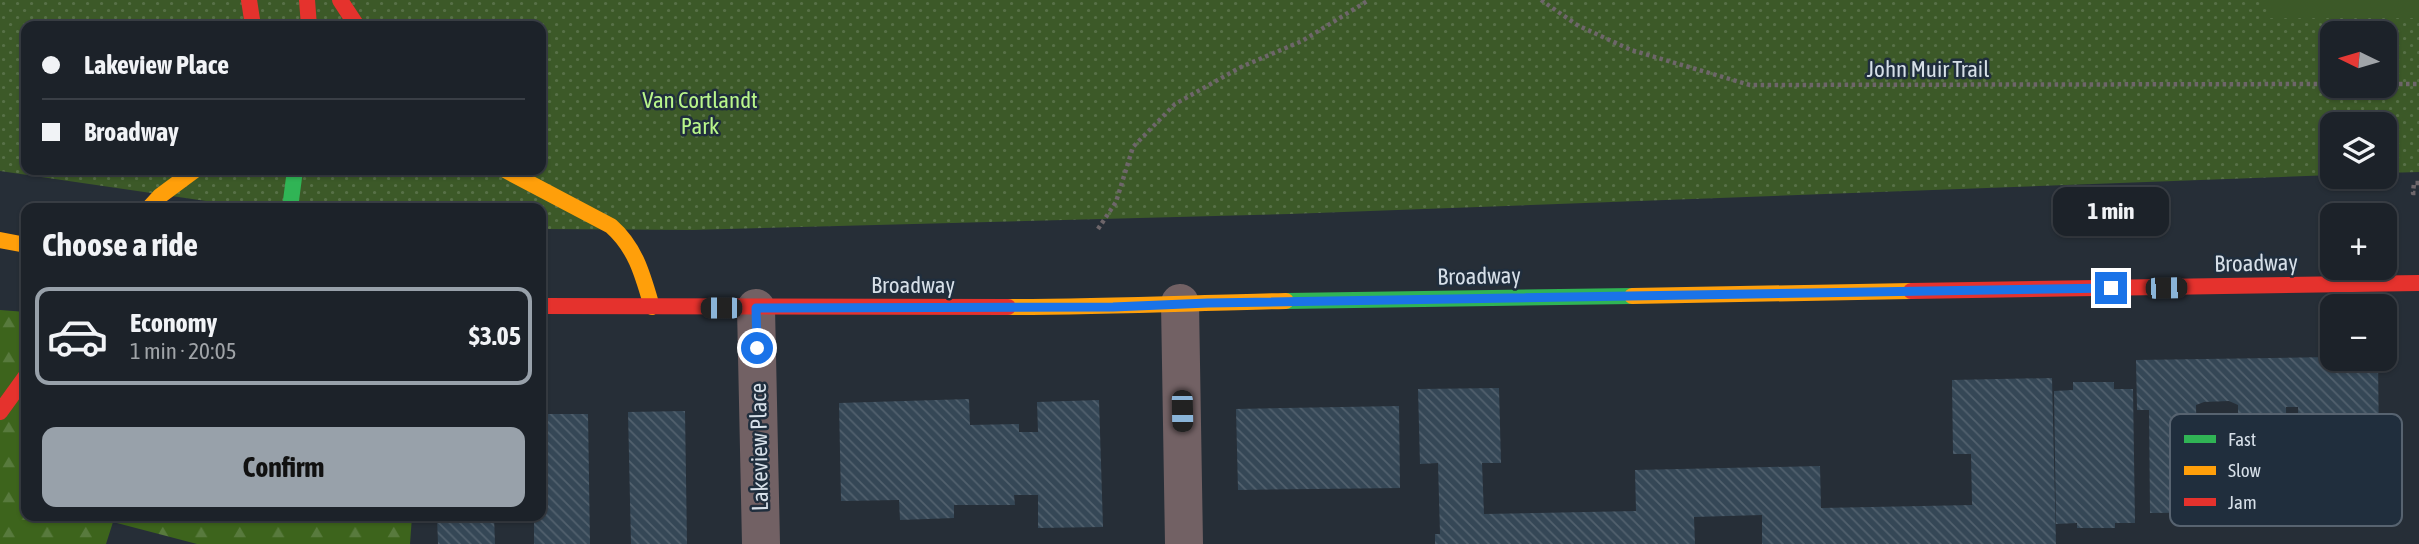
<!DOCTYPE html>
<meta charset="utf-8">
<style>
body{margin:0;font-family:"Asap Condensed",sans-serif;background:#292f35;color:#f1f3f6;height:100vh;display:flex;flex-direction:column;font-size:26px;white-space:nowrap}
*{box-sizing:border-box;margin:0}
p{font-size:23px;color:#a0a4a8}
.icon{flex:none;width:38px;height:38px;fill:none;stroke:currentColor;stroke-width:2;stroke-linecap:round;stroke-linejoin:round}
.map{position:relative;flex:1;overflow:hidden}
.panel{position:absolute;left:21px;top:203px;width:525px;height:318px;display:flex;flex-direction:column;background:#1c2229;border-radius:14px;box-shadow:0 2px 5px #0004,0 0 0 2px #3a3f46}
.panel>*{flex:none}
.top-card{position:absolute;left:21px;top:21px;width:525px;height:154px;border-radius:14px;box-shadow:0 2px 5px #0004,0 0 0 2px #3a3f46;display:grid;align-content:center;height:154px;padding:0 21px;background:#1c2229}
.needle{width:46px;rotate:275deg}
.buttons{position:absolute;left:2320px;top:21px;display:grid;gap:14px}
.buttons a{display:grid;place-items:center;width:77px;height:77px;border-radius:14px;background:#1c2229;box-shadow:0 2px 5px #0004,0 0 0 2px #3a3f46;font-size:35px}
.end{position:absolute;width:32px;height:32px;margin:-16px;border:9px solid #1a73e8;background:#fff;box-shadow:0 0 0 4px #fff}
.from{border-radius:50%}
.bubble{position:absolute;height:49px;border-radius:14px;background:#1c2229;box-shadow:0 2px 5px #0004,0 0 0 2px #3a3f46;font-size:23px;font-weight:700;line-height:49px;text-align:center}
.car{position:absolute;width:21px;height:42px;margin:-21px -10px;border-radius:9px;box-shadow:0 0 5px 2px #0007;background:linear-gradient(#222 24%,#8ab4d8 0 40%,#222 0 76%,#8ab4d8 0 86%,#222 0)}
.top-card b{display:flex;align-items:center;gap:24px;height:66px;font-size:26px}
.top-card b+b{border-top:2px solid #3a3f46}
.top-card i{width:18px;height:18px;background:#f1f3f6}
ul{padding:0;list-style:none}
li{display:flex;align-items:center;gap:21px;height:98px;margin:0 14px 10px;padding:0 7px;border:4px solid transparent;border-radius:14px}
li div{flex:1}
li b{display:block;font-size:26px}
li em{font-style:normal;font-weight:700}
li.active{border-color:#98a1aa}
li>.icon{width:63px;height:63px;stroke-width:1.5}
h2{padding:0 21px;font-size:32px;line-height:84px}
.button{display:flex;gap:14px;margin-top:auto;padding:14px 21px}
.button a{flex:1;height:80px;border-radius:14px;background:#98a1aa;color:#111;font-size:28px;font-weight:700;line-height:80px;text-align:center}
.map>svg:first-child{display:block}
</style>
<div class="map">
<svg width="2419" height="544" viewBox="0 0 2419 544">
<defs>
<pattern id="forest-firs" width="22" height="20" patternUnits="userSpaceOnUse" patternTransform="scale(1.75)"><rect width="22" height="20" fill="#3d641c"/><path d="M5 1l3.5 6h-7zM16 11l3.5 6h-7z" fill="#587a3d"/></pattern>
<pattern id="park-dots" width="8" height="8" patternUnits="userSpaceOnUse" patternTransform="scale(1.75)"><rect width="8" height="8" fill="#3c5928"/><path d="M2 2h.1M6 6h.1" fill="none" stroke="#577047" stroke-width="1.8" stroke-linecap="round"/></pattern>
<pattern id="building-back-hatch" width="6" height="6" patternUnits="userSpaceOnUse" patternTransform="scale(1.75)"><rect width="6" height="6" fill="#354756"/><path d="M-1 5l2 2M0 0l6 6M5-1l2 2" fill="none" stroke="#52616e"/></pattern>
</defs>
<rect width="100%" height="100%" fill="#262e37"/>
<path fill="url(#forest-firs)" d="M 0,310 L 26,312 L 26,516 L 412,516 L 410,544 L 197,544 L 113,522 L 106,544 L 0,544 Z"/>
<path fill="url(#park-dots)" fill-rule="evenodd" d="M 0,0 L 2419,0 L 2419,172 L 2385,173 L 2385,124 L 2333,124 L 2333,175 L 1289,214 L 692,230 L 541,229 L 541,208 L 254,208 L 0,171 ZM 26,26 L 541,26 L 541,170 L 26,170 ZM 2333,33 L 2385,33 L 2385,86 L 2333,86 Z"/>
<path fill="#3c5928" d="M 2270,0 L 2419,0 L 2419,18 L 2270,18 Z"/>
<path fill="url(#building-back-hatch)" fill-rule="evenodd" d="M 2333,357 L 2333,359 L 2378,359 L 2379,451 L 2299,452 L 2298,407 L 2286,407 L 2287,507 L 2268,512 L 2150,513 L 2149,410 L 2137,410 L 2136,360 ZM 2229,401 L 2238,405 L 2238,463 L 2228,469 L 2205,469 L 2197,464 L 2196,405 L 2204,402 Z
M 2052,378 L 2056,544 L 1762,544 L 1762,515 L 1694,517 L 1695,544 L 1435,544 L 1435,534 L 1440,534 L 1438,463 L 1420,464 L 1418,389 L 1499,388 L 1501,463 L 1482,463 L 1484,514 L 1636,511 L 1635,470 L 1820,466 L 1821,508 L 1972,505 L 1971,454 L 1953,454 L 1952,380 Z
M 2073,382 L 2114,382 L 2114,389 L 2133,389 L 2135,523 L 2115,523 L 2115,528 L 2077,528 L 2077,523 L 2056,524 L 2054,391 L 2073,390 Z
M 969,399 L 970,425 L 1019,424 L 1019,432 L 1038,432 L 1037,402 L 1099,400 L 1103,527 L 1038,528 L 1038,495 L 1014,495 L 1015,505 L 954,505 L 954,518 L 900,520 L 899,500 L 841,501 L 839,403 Z
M 1399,406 L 1400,488 L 1238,490 L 1236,409 Z
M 685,411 L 687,544 L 631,544 L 628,412 Z
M 541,414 L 588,414 L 590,544 L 534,544 L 534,516 L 541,516 Z
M 437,516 L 494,516 L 495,544 L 438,544 Z"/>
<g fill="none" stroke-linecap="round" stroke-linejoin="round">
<path stroke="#6e666a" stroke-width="4.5" stroke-dasharray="3.5 3.5" stroke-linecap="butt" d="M 1541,0 L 1577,25 L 1631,50 L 1750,85 L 2333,84
M 2385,84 L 2419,84
M 2419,183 L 2414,183 L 2413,193 L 2419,193
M 1098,229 L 1116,202 L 1133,147 L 1175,104 L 1241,67 L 1302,41 L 1369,0"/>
<path stroke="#726164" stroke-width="38" d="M 1180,303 L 1184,544
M 756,308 L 761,544"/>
<path stroke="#30b455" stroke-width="16" d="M 290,208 L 295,170
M 1286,301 L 1632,296"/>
<path stroke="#ff9f0a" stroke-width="16" d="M 505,170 L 611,226 C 636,248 643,276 652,307
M 149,208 L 160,196 L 195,170
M 0,240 L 26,245
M 1632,296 L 1911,291
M 1008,307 C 1101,307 1193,303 1286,301"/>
<path stroke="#e5322d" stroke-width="16" d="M 249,0 L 253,26
M 307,0 L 309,26
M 340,0 L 357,26
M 1911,291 L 2419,283
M 541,306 L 1008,307
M 0,412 L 26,376"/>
</g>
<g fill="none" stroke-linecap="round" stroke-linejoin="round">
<path stroke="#1a73e8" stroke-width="9" d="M 757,348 L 756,308 L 1113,307 L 1208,303 L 2111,288"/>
</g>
<g text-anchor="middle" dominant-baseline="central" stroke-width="5" stroke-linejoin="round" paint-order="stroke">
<g font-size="23" fill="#d6dfe8" stroke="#202e3d">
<text x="1928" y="69">John Muir Trail</text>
<text transform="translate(2256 263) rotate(-1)">Broadway</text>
<text transform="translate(1479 276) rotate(-1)">Broadway</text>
<text x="913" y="285">Broadway</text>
<text transform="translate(759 447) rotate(-91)">Lakeview Place</text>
</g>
<g font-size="23" fill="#b9f68b" stroke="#202e3d">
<text x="700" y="100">Van Cortlandt<tspan x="700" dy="26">Park</tspan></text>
</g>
</g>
<rect x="2170" y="414" width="232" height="112" rx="10" fill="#202e3d" stroke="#576370" stroke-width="2"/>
<rect x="2184" y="435" width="32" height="8" fill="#30b455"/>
<rect x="2184" y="466" width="32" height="9" fill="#ff9f0a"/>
<rect x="2184" y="498" width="32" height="8" fill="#e5322d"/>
<g font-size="19" fill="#d6dfe8">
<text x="2228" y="446">Fast</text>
<text x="2228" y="477">Slow</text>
<text x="2228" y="509">Jam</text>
</g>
</svg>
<div class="buttons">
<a><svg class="needle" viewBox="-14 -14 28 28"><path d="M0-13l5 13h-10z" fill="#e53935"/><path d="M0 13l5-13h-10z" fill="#a0a4a8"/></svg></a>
<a><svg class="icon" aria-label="layers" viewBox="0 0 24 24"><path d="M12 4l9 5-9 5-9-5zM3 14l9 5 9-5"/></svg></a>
<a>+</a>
<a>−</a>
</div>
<i class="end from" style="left:757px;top:348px"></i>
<i class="end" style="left:2111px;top:288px"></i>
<div class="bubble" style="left:2053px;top:187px;width:116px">1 min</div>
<i class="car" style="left:2166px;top:288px;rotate:89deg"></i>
<i class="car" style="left:721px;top:308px;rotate:270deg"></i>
<i class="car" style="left:1182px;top:411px;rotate:179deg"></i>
<div class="top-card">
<b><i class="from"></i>Lakeview Place</b>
<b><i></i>Broadway</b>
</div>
<section class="panel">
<h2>Choose a ride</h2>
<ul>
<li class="active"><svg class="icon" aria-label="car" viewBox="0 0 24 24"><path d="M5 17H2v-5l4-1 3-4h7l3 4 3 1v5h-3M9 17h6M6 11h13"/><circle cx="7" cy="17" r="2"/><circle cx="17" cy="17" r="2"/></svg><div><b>Economy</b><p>1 min · 20:05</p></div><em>$3.05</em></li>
</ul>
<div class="button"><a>Confirm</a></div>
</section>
</div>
